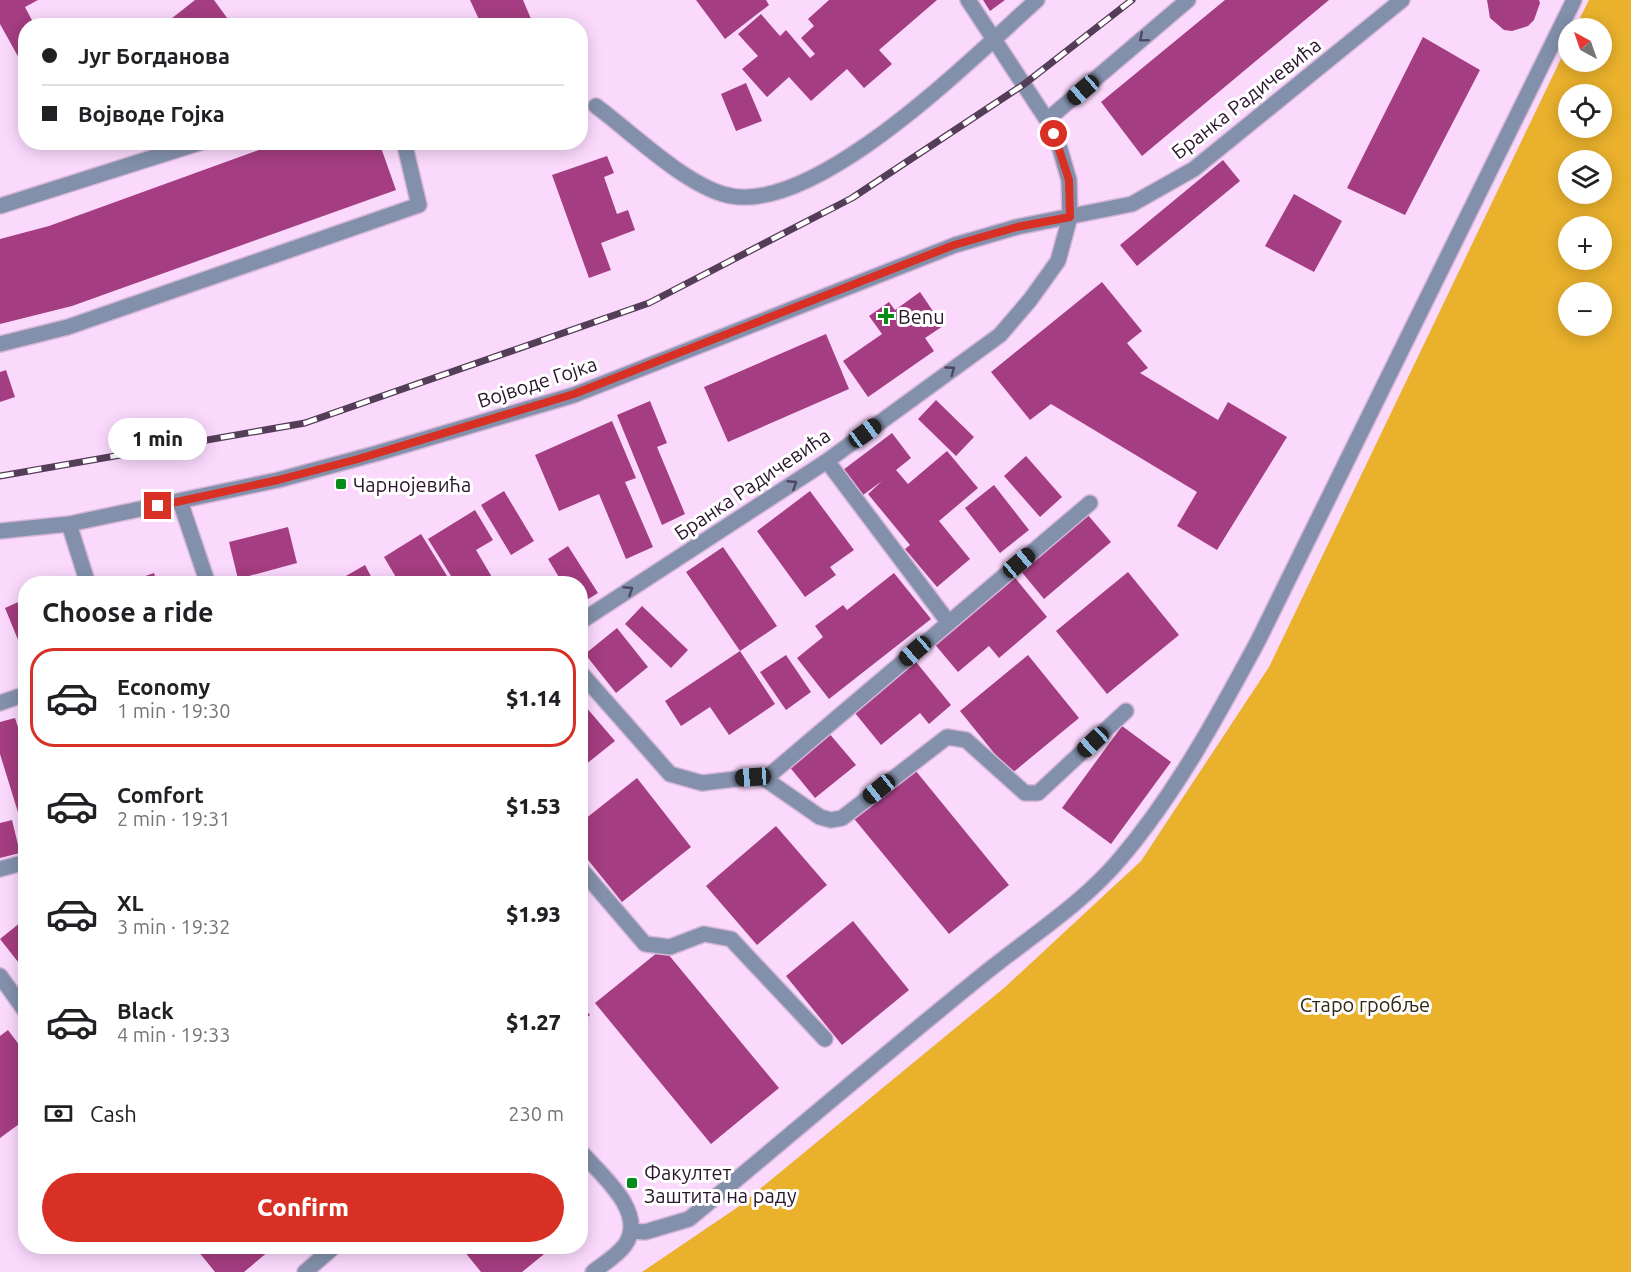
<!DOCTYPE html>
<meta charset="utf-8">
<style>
body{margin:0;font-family:Ubuntu,sans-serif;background:#f2f2f2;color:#202124;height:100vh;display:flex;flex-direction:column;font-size:22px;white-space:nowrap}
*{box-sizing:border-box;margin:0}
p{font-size:20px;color:#757577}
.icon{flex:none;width:33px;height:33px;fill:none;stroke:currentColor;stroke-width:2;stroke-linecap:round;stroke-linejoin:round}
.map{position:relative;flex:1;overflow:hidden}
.panel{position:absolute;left:18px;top:576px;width:570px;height:678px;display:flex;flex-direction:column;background:#fff;border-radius:24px;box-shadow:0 3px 15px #0003}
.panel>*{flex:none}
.banner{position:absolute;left:18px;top:18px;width:570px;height:132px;border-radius:24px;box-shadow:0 3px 15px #0003;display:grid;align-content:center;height:132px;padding:0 24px;background:#fff}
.needle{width:39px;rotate:320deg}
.buttons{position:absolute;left:1558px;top:18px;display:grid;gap:12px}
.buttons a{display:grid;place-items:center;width:54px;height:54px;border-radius:50%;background:#fff;box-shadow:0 3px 15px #0003;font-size:30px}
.end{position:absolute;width:27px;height:27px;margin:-14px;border:8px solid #d93025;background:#fff;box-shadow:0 0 0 3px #fff}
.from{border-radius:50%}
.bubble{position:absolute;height:42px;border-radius:21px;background:#fff;box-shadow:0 3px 15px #0003;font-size:20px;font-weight:800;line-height:42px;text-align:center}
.car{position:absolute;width:18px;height:36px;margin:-18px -9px;border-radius:8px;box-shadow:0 0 4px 2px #0007;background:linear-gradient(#222 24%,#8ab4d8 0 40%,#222 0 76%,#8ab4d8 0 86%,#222 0)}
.banner b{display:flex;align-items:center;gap:21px;height:57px;font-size:22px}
.banner b+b{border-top:2px solid #e0e0e0}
.banner i{width:15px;height:15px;background:#202124}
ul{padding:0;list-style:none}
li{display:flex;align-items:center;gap:18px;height:99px;margin:0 12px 9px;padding:0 12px;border:3px solid transparent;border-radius:24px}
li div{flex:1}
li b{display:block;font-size:22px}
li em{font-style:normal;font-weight:800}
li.on{border-color:#d93025}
li>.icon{width:54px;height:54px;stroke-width:1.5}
h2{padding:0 24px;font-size:27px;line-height:72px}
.pay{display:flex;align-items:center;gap:15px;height:66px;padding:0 24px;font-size:22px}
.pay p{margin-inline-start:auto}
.primary-button{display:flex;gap:12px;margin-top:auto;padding:12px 24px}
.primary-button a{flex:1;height:69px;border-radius:36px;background:#d93025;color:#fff;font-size:24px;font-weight:800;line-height:69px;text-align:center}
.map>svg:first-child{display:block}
</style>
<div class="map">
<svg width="1631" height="1272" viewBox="0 0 1631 1272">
<rect width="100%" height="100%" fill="#fad9fd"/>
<path fill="#e9b12c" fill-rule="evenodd" d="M 1589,0 L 1631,0 L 1631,1272 L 642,1272 L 738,1207 L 1004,988 L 1141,861 L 1269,667 L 1569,42 L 1569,62 L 1602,62 L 1602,28 L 1575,28 ZM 1569,94 L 1602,94 L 1602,128 L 1569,128 ZM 1569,160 L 1602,160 L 1602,194 L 1569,194 ZM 1569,226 L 1602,226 L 1602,260 L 1569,260 ZM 1569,292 L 1602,292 L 1602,326 L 1569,326 Z"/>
<path fill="#a43d81" d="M 0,0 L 38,0 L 25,7 L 35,26 L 26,26 L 26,57 L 20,60 L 0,24 Z
M 195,0 L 214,0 L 233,26 L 162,26 Z
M 470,0 L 523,0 L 534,26 L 482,26 Z
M 696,0 L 766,0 L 769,5 L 725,39 Z
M 829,0 L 937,0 L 879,50 L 892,64 L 864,88 L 847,69 L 811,101 L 789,77 L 767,97 L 742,69 L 758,56 L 738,34 L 761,14 L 780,36 L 786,30 L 810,58 L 815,54 L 801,38 L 814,26 L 808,19 Z
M 983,0 L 1005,0 L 990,11 Z
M 1225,0 L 1329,0 L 1142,156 L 1101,102 Z
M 1487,0 L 1539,0 L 1540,3 L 1534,20 L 1528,26 L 1512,31 L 1504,30 L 1490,18 Z
M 1423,37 L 1480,70 L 1405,215 L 1347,188 Z
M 746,83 L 762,121 L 736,131 L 721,94 Z
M 281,142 L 379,142 L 396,190 L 72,306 L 0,324 L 0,239 L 49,226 Z
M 607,156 L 614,173 L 604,177 L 617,214 L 628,210 L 635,230 L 601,243 L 611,270 L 589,278 L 552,175 Z
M 1223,160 L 1240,181 L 1137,266 L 1120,245 Z
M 1294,194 L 1342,221 L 1314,272 L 1265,246 Z
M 1102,282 L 1142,331 L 1127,343 L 1148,368 L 1140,373 L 1218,420 L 1228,402 L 1287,437 L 1217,550 L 1177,526 L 1197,492 L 1051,404 L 1030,420 L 991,372 Z
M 920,292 L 943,326 L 925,338 L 934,351 L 868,397 L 843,361 L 882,334 L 869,316 L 889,302 L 895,310 Z
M 826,334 L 849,389 L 728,442 L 704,387 Z
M 6,370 L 15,397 L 0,402 L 0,372 Z
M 936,400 L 974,437 L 956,456 L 918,419 Z
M 650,401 L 667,443 L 657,447 L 685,514 L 662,525 L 617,415 Z
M 612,421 L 636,478 L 625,482 L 653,547 L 626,559 L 599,494 L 559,511 L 535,455 Z
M 892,433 L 911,458 L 896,470 L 908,484 L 947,451 L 978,488 L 939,521 L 970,559 L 937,587 L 905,549 L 910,545 L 868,494 L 882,481 L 863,495 L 843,470 Z
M 1026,456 L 1062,497 L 1040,517 L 1004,476 Z
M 994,485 L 1029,530 L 1000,553 L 965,508 Z
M 504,491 L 534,541 L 511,555 L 481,505 Z
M 810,491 L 854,550 L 830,567 L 836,575 L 805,597 L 757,531 Z
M 475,510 L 493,540 L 476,550 L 496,584 L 456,584 L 428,539 Z
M 1087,514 L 1111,542 L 1044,599 L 1020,570 Z
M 288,527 L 297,563 L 238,579 L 229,542 Z
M 421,534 L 452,584 L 400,584 L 384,557 Z
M 568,546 L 598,593 L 580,604 L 580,584 L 563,584 L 548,559 Z
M 723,547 L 777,626 L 740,651 L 686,572 Z
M 365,565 L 375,584 L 332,584 Z
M 1128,572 L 1179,635 L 1107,694 L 1056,631 Z
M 154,573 L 157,584 L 125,584 L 125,583 Z
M 894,573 L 931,619 L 829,699 L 797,658 L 823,637 L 815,626 L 843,605 L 847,610 Z
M 1012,574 L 1047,617 L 999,658 L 989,646 L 958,672 L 932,641 Z
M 25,599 L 25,657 L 5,608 Z
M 642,606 L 688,650 L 671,668 L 625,624 Z
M 617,628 L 648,667 L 616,693 L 585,654 Z
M 740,651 L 775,704 L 729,735 L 710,707 L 681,726 L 665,701 Z
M 786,655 L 811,692 L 786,710 L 760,672 Z
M 1028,655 L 1079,718 L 1011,774 L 960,711 Z
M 912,657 L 951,705 L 929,724 L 920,713 L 881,745 L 851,708 Z
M 580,700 L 615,741 L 580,769 Z
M 15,718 L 26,751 L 25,835 L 0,754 L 0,722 Z
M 1122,726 L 1171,762 L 1111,844 L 1062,808 Z
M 828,732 L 856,765 L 815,798 L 788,765 Z
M 911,765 L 1009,885 L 949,934 L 851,815 Z
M 637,778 L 691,847 L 622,902 L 580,850 L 580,823 Z
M 12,820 L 20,853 L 0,858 L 0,823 Z
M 776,826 L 827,885 L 757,945 L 706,886 Z
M 26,918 L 26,972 L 0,939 Z
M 853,921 L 909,990 L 842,1045 L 786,976 Z
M 663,948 L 779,1088 L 711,1144 L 595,1003 Z
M 580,1004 L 590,1015 L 580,1023 Z
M 8,1030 L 26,1054 L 26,1119 L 0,1138 L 0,1036 Z
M 194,1246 L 275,1246 L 244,1272 L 215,1272 Z
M 460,1246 L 554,1246 L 522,1272 L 481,1272 Z"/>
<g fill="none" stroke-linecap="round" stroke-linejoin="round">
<g stroke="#d5b6d7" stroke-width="18">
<path id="minor" d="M 596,106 C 632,133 681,181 723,194 C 811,222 975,55 1037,0
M 1047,120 L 1188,0
M 0,206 L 202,142
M 0,344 L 68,327 L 419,205 L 404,142
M 827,461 L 949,623
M 180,501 L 208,584
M 69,524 L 88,584
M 0,531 L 69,524 L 278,480 L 378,453 L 574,395 L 955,245 L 1017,227 L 1132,204 L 1194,169 L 1402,0
M 580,622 L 827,461 L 1000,335 L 1030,300 L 1058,261 L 1070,217 L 1069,180 L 1060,149 L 1047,120 L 968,0
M 580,672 L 670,774 L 702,783 L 753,777 L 765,779 L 820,817 L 831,820 L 842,818 L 947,737 L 966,740 L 1025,793 L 1038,793 L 1126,711
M 0,703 L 26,694
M 765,779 L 1090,503
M 580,868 L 645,944 L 670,947 L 704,934 L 731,939 L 825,1039
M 0,869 L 26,862
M 0,976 L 26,1012
M 580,1151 C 600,1174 648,1212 625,1245 C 617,1256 603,1264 593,1272
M 631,1231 L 645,1232 L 689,1219 C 788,1137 886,1053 985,973 C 1031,936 1082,904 1120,859 C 1176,793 1217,717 1258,641 L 1574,0
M 305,1272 L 335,1246"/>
</g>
<use href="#minor" stroke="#8290ab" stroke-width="15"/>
<g stroke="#543d56" stroke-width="7">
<path id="rail" d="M 0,476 L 305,423 L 649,303 L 852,198 L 1023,85 L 1132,0"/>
</g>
<use href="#rail" stroke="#fff" stroke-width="4.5" stroke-dasharray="14" stroke-linecap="butt"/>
</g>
<defs><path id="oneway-chevron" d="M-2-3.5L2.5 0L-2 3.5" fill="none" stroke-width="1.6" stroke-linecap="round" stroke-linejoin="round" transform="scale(1.5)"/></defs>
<g stroke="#4d475f">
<use href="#oneway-chevron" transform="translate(1143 38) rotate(140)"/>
<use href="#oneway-chevron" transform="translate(951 370) rotate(-36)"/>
<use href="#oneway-chevron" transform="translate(793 484) rotate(-33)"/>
<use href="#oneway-chevron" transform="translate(629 590) rotate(-33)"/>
</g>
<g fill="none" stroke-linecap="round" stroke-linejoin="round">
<path stroke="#d93025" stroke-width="8" d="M 158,506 L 278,480 L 358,459 L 574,394 L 954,245 L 1017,227 L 1070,217 L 1069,180 L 1054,134"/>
</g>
<g fill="#088c19" stroke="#fff" stroke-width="2">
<path d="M883 307h6v6h6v6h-6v6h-6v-6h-6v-6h6z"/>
<rect x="335" y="478" width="12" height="12" rx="3"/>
<rect x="626" y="1177" width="12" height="12" rx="3"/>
</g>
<g text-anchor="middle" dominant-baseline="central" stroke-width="6" stroke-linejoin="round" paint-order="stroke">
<g font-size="20" fill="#2a162c" stroke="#fff">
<text transform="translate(1246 98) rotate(-38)">Бранка Радичевића</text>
<text transform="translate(537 382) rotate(-18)">Војводе Гојка</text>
<text transform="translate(752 484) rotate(-34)">Бранка Радичевића</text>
</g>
<g font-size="20" fill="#2a162c" stroke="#fff" text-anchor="start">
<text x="898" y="316">Benu</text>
<text x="353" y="484">Чарнојевића</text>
<text x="644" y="1172">Факултет<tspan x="644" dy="23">Заштита на раду</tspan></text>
</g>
<g font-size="20" fill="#322813" stroke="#fff">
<text x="1365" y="1004">Старо гробље</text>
</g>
</g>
</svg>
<div class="buttons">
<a><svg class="needle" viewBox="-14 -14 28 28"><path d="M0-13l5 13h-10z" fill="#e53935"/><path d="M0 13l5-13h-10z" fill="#757577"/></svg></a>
<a><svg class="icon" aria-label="locate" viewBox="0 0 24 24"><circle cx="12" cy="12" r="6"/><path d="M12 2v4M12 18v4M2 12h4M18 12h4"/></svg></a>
<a><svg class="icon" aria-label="layers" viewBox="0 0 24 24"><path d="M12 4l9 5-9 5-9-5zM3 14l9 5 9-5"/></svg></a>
<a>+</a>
<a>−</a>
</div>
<i class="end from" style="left:1054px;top:134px"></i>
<i class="end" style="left:158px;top:506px"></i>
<div class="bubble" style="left:108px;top:418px;width:99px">1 min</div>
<i class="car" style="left:1083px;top:90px;rotate:229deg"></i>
<i class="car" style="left:865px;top:433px;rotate:54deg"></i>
<i class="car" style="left:1019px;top:563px;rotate:50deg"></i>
<i class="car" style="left:915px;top:651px;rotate:229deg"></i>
<i class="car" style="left:1093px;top:742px;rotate:227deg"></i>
<i class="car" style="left:753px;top:777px;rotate:266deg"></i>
<i class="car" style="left:879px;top:789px;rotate:231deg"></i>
<div class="banner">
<b><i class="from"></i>Југ Богданова</b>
<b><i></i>Војводе Гојка</b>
</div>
<section class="panel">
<h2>Choose a ride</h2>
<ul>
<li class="on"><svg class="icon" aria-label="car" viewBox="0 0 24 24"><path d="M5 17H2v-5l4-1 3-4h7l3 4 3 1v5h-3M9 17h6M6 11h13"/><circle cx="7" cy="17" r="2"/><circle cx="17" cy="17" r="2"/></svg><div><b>Economy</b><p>1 min · 19:30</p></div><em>$1.14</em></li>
<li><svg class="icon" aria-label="car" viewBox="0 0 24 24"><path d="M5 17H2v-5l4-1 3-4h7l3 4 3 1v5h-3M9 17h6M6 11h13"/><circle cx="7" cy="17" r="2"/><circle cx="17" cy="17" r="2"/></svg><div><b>Comfort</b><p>2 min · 19:31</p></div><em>$1.53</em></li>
<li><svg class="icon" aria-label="car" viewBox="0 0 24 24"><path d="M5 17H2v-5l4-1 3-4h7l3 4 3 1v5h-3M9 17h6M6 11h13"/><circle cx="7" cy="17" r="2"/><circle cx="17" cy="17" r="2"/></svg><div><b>XL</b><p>3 min · 19:32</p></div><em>$1.93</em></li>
<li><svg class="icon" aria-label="car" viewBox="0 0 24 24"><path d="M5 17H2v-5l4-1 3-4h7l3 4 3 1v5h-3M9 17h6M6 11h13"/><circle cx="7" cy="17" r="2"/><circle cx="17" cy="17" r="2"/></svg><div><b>Black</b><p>4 min · 19:33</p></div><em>$1.27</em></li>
</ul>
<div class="pay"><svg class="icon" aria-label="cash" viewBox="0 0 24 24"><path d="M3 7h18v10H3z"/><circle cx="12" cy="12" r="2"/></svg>Cash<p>230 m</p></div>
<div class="primary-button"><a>Confirm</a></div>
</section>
</div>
